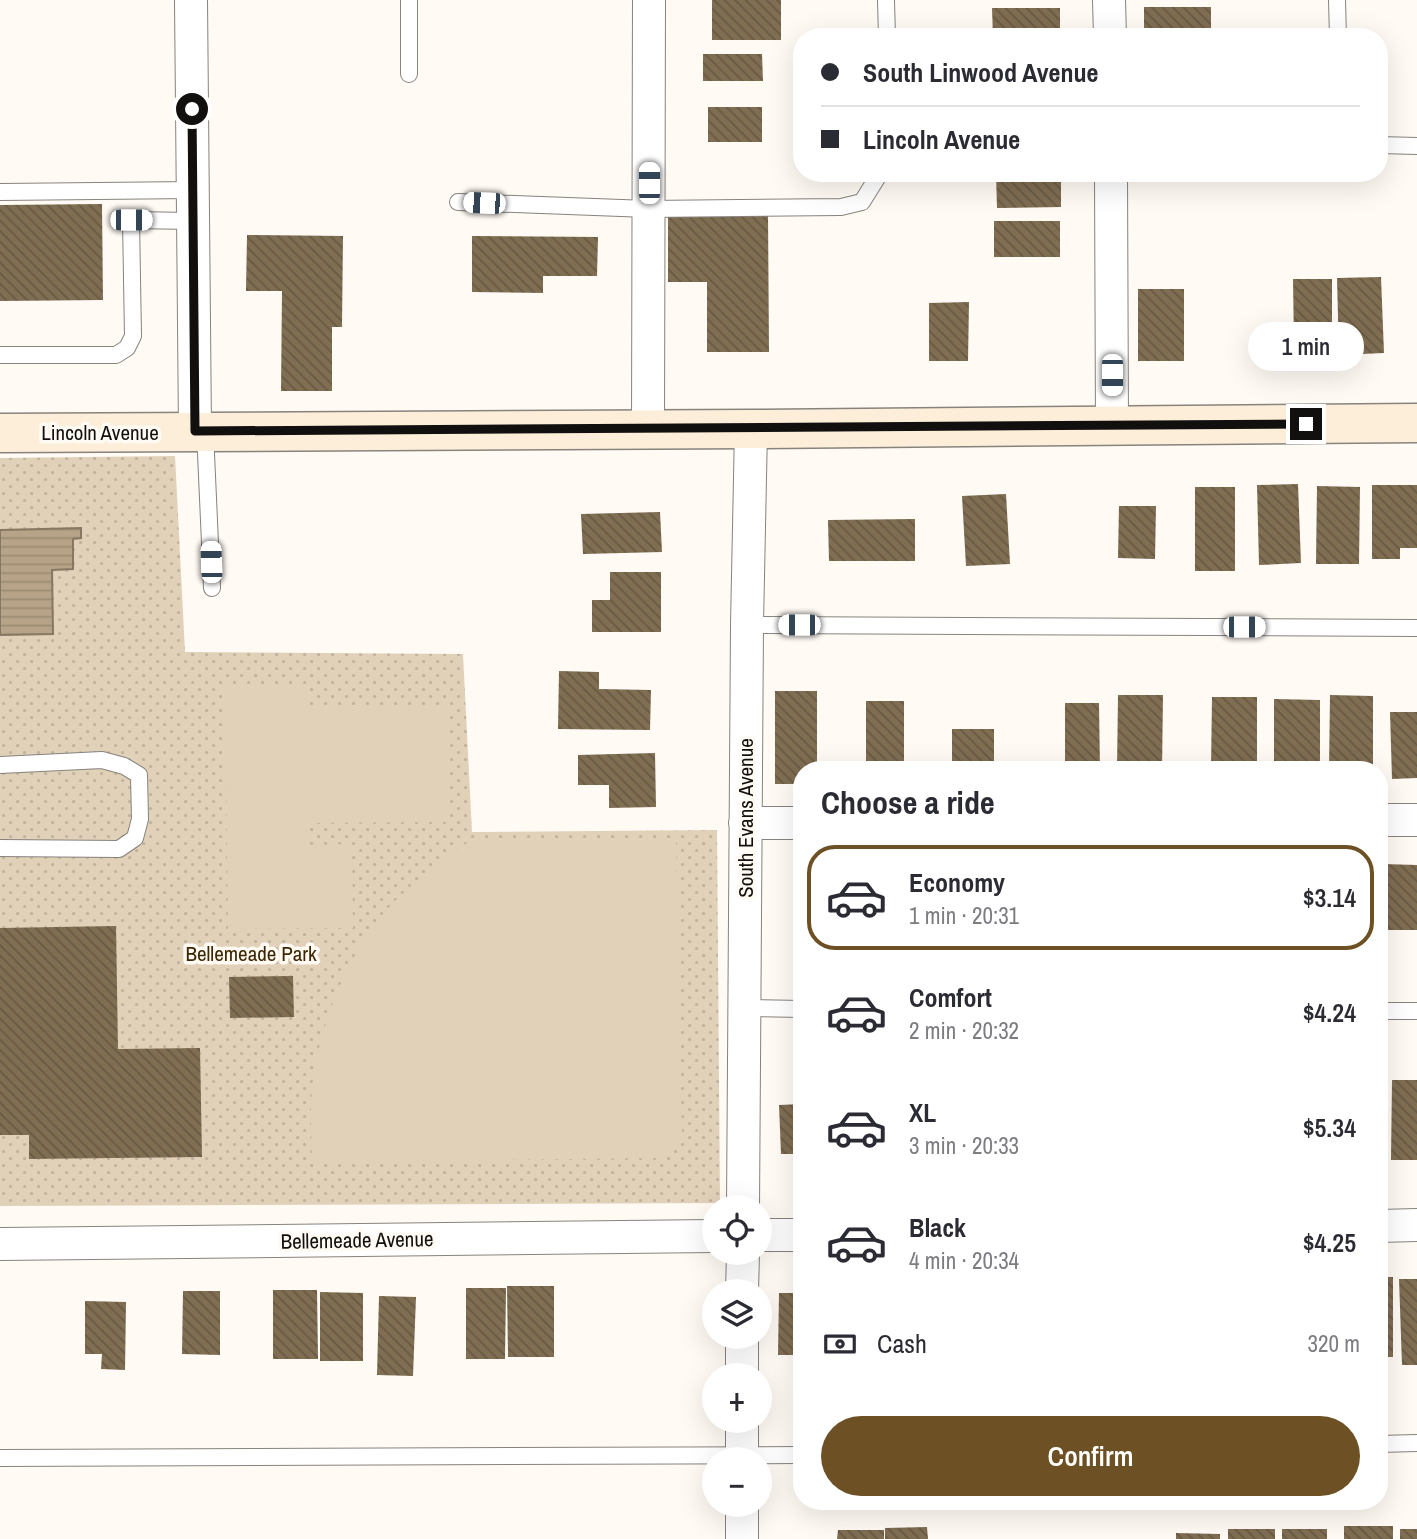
<!DOCTYPE html>
<meta charset="utf-8">
<style>
body{margin:0;font-family:"Archivo Narrow",sans-serif;background:#f7f7f7;color:#2b2b33;height:100vh;display:flex;flex-direction:column;font-size:26px;white-space:nowrap}
*{box-sizing:border-box;margin:0}
p{font-size:23px;color:#7c7c81}
.icon{flex:none;width:38px;height:38px;fill:none;stroke:currentColor;stroke-width:2;stroke-linecap:round;stroke-linejoin:round}
.map{position:relative;flex:1;overflow:hidden}
.details{position:absolute;left:793px;top:761px;width:595px;height:749px;display:flex;flex-direction:column;background:#fff;border-radius:28px;box-shadow:0 7px 28px #0002}
.details>*{flex:none}
.hud{position:absolute;left:793px;top:28px;width:595px;height:154px;border-radius:28px;box-shadow:0 7px 28px #0002;display:grid;align-content:center;height:154px;padding:0 28px;background:#fff}
.controls{position:absolute;left:702px;top:1195px;display:grid;gap:14px}
.controls a{display:grid;place-items:center;width:70px;height:70px;border-radius:50%;background:#fff;box-shadow:0 7px 28px #0002;font-size:35px}
.end{position:absolute;width:32px;height:32px;margin:-16px;border:9px solid #12100e;background:#fff;box-shadow:0 0 0 4px #fff}
.from{border-radius:50%}
.bubble{position:absolute;height:49px;border-radius:24px;background:#fff;box-shadow:0 7px 28px #0002;font-size:23px;font-weight:600;line-height:49px;text-align:center}
.car{position:absolute;width:21px;height:42px;margin:-21px -10px;border-radius:9px;box-shadow:0 0 5px 2px #0007;background:linear-gradient(#fff 24%,#345 0 40%,#fff 0 76%,#345 0 86%,#fff 0)}
.hud b{display:flex;align-items:center;gap:24px;height:66px;font-size:26px}
.hud b+b{border-top:2px solid #e1e1e2}
.hud i{width:18px;height:18px;background:#2b2b33}
ul{padding:0;list-style:none}
li{display:flex;align-items:center;gap:21px;height:105px;margin:0 14px 10px;padding:0 14px;border:4px solid transparent;border-radius:28px}
li div{flex:1}
li b{display:block;font-size:26px}
li em{font-style:normal;font-weight:600}
li.active{border-color:#6d5124}
li>.icon{width:63px;height:63px;stroke-width:1.5}
h2{padding:0 28px;font-size:32px;line-height:84px}
.pay{display:flex;align-items:center;gap:18px;height:77px;padding:0 28px;font-size:26px}
.pay p{margin-inline-start:auto}
.button{display:flex;gap:14px;margin-top:auto;padding:14px 28px}
.button a{flex:1;height:80px;border-radius:42px;background:#6d5124;color:#fff;font-size:28px;font-weight:600;line-height:80px;text-align:center}
.map>svg:first-child{display:block}
</style>
<div class="map">
<svg width="1417" height="1539" viewBox="0 0 1417 1539">
<defs>
<pattern id="grass-dots" width="8" height="8" patternUnits="userSpaceOnUse" patternTransform="scale(1.75)"><rect width="8" height="8" fill="#e2d1b9"/><path d="M2 2h.1M6 6h.1" fill="none" stroke="#c1b29e" stroke-width="1.8" stroke-linecap="round"/></pattern>
<pattern id="water-rules" width="6" height="5" patternUnits="userSpaceOnUse" patternTransform="scale(1.75)"><rect width="6" height="5" fill="#b7a488"/><path d="M0 2.5h6" fill="none" stroke="#9c8c74"/></pattern>
<pattern id="building-back-hatch" width="6" height="6" patternUnits="userSpaceOnUse" patternTransform="scale(1.75)"><rect width="6" height="6" fill="#806e53"/><path d="M-1 5l2 2M0 0l6 6M5-1l2 2" fill="none" stroke="#675943"/></pattern>
</defs>
<rect width="100%" height="100%" fill="#fffaf4"/>
<path fill="url(#grass-dots)" d="M 175,456 L 185,652 L 463,654 L 472,832 L 717,830 L 720,1203 L 0,1206 L 0,458 Z"/>
<path fill="#e2d1b9" d="M 306,684 L 307,706 L 447,705 L 448,822 L 308,823 L 308,845 L 352,844 L 353,928 L 228,929 L 225,685 Z
M 474,838 L 676,839 L 682,1136 L 658,1158 L 312,1162 C 311,1131 309,1098 315,1067 C 325,1011 352,947 391,905 C 416,879 445,859 474,838 Z"/>
<path fill="url(#water-rules)" stroke="#867863" stroke-width="2" d="M 81,528 L 81,538 L 73,539 L 73,569 L 52,570 L 53,634 L 0,635 L 0,530 Z"/>
<path fill="url(#building-back-hatch)" d="M 712,0 L 781,0 L 781,40 L 712,40 Z
M 1144,7 L 1211,7 L 1211,37 L 1144,37 Z
M 992,8 L 1060,8 L 1060,37 L 993,37 Z
M 703,54 L 762,54 L 763,81 L 703,81 Z
M 708,107 L 762,107 L 762,142 L 708,142 Z
M 996,173 L 1061,173 L 1061,207 L 997,208 Z
M 102,204 L 103,300 L 0,301 L 0,205 Z
M 768,214 L 769,352 L 707,352 L 707,282 L 668,282 L 668,215 Z
M 994,221 L 1060,221 L 1060,257 L 994,257 Z
M 247,235 L 343,236 L 342,327 L 332,327 L 332,391 L 281,391 L 282,291 L 246,291 Z
M 472,236 L 598,237 L 597,276 L 543,276 L 543,293 L 472,292 Z
M 1381,277 L 1384,353 L 1339,355 L 1337,278 Z
M 1293,279 L 1332,279 L 1332,345 L 1294,345 Z
M 1138,289 L 1184,289 L 1184,361 L 1138,361 Z
M 969,302 L 968,361 L 929,361 L 929,303 Z
M 1298,484 L 1301,563 L 1259,565 L 1257,485 Z
M 1372,485 L 1417,485 L 1417,548 L 1400,548 L 1400,559 L 1372,559 Z
M 1317,486 L 1360,487 L 1359,564 L 1316,564 Z
M 1195,487 L 1235,487 L 1235,571 L 1195,571 Z
M 1006,494 L 1010,564 L 966,566 L 962,496 Z
M 1119,506 L 1156,506 L 1155,559 L 1118,558 Z
M 660,512 L 662,552 L 583,554 L 581,514 Z
M 915,519 L 915,561 L 829,561 L 828,520 Z
M 610,572 L 661,572 L 661,632 L 592,632 L 592,600 L 610,600 Z
M 559,671 L 599,672 L 599,689 L 651,690 L 650,730 L 558,729 Z
M 775,691 L 817,691 L 817,770 L 802,770 L 802,784 L 775,784 Z
M 1118,695 L 1163,695 L 1162,770 L 1117,770 Z
M 1330,695 L 1373,696 L 1373,770 L 1329,770 Z
M 1212,697 L 1257,697 L 1257,770 L 1211,770 Z
M 1274,699 L 1320,700 L 1320,770 L 1274,770 Z
M 866,701 L 904,701 L 904,770 L 866,770 Z
M 1065,703 L 1099,703 L 1100,770 L 1065,770 Z
M 1390,712 L 1417,712 L 1417,778 L 1392,779 Z
M 952,729 L 994,729 L 994,770 L 952,770 Z
M 655,753 L 656,807 L 609,808 L 609,785 L 578,785 L 578,755 Z
M 1383,864 L 1417,865 L 1417,930 L 1382,930 Z
M 794,869 L 802,869 L 802,934 L 795,934 Z
M 116,926 L 118,1049 L 200,1048 L 202,1157 L 29,1159 L 29,1135 L 0,1135 L 0,928 Z
M 293,976 L 294,1017 L 230,1018 L 229,977 Z
M 1392,1080 L 1417,1080 L 1417,1160 L 1391,1160 Z
M 802,1104 L 802,1164 L 796,1164 L 795,1154 L 781,1154 L 779,1105 Z
M 1379,1277 L 1393,1277 L 1393,1357 L 1379,1357 Z
M 1399,1279 L 1417,1279 L 1417,1365 L 1402,1365 Z
M 507,1286 L 554,1286 L 554,1357 L 508,1357 Z
M 466,1288 L 506,1288 L 505,1359 L 466,1359 Z
M 273,1290 L 317,1290 L 318,1359 L 273,1359 Z
M 183,1291 L 220,1291 L 220,1355 L 182,1354 Z
M 320,1292 L 363,1293 L 363,1361 L 320,1361 Z
M 779,1293 L 802,1293 L 802,1355 L 778,1355 Z
M 379,1296 L 416,1297 L 413,1376 L 377,1375 Z
M 85,1301 L 126,1302 L 125,1370 L 101,1369 L 102,1354 L 85,1354 Z
M 1344,1526 L 1393,1526 L 1393,1539 L 1344,1539 Z
M 927,1527 L 928,1539 L 885,1539 L 885,1528 Z
M 1228,1529 L 1275,1529 L 1275,1539 L 1228,1539 Z
M 1282,1529 L 1327,1529 L 1327,1539 L 1282,1539 Z
M 1400,1529 L 1417,1529 L 1417,1539 L 1400,1539 Z
M 838,1530 L 884,1530 L 884,1539 L 837,1539 Z
M 1176,1533 L 1220,1534 L 1220,1539 L 1176,1539 Z"/>
<g fill="none" stroke-linecap="round" stroke-linejoin="round">
<g stroke="#87837d" stroke-width="18">
<path id="lane" d="M 886,0 L 887,37
M 1337,0 L 1338,37
M 409,74 L 409,0
M 1379,145 L 1417,146
M 0,192 L 193,190
M 458,202 L 648,209 L 841,207 L 862,202 L 880,173
M 0,355 L 116,355 L 127,348 L 133,336 L 131,220 L 193,221
M 205,431 L 212,588
M 747,625 L 1417,628
M 0,765 L 102,760 L 124,766 L 139,775 L 140,819 L 135,838 L 119,849 L 0,848
M 744,1008 L 802,1009
M 1379,1011 L 1417,1011
M 1379,1444 L 1417,1443
M 0,1458 L 802,1455"/>
</g>
<g stroke="#87837d" stroke-width="34">
<path id="street" d="M 191,0 L 195,431
M 1109,0 L 1110,37
M 1111,173 L 1112,426
M 648,429 L 649,0
M 1379,820 L 1417,820
M 745,823 L 802,823
M 743,1208 L 747,625 L 751,429
M 1379,1226 L 1417,1225
M 760,1235 L 802,1235
M 0,1244 L 714,1236
M 742,1292 L 743,1253
M 742,1376 L 742,1337
M 742,1460 L 742,1421
M 742,1539 L 742,1505"/>
</g>
<g stroke="#87837d" stroke-width="41">
<path id="secondary" d="M 0,433 L 751,429 L 1417,423"/>
</g>
<use href="#lane" stroke="#fff" stroke-width="16"/>
<use href="#street" stroke="#fff" stroke-width="32"/>
<use href="#secondary" stroke="#fdeed9" stroke-width="38"/>
</g>
<g fill="none" stroke-linecap="round" stroke-linejoin="round">
<path stroke="#12100e" stroke-width="9" d="M 192,109 L 195,431 L 1306,424"/>
</g>
<g text-anchor="middle" dominant-baseline="central" stroke-width="7" stroke-linejoin="round" paint-order="stroke">
<g font-size="21" fill="#12100e" stroke="#fffaf4">
<text x="100" y="432">Lincoln Avenue</text>
<text transform="translate(745 818) rotate(-90)">South Evans Avenue</text>
<text transform="translate(357 1240) rotate(-1)">Bellemeade Avenue</text>
</g>
<g font-size="21" fill="#3b2600" stroke="#fffaf4">
<text x="251" y="953">Bellemeade Park</text>
</g>
</g>
</svg>
<div class="controls">
<a><svg class="icon" aria-label="locate" viewBox="0 0 24 24"><circle cx="12" cy="12" r="6"/><path d="M12 2v4M12 18v4M2 12h4M18 12h4"/></svg></a>
<a><svg class="icon" aria-label="layers" viewBox="0 0 24 24"><path d="M12 4l9 5-9 5-9-5zM3 14l9 5 9-5"/></svg></a>
<a>+</a>
<a>−</a>
</div>
<i class="end from" style="left:192px;top:109px"></i>
<i class="end" style="left:1306px;top:424px"></i>
<div class="bubble" style="left:1248px;top:322px;width:116px">1 min</div>
<i class="car" style="left:649px;top:183px;rotate:0deg"></i>
<i class="car" style="left:484px;top:203px;rotate:272deg"></i>
<i class="car" style="left:131px;top:220px;rotate:90deg"></i>
<i class="car" style="left:1112px;top:375px;rotate:180deg"></i>
<i class="car" style="left:211px;top:562px;rotate:358deg"></i>
<i class="car" style="left:799px;top:625px;rotate:270deg"></i>
<i class="car" style="left:1244px;top:627px;rotate:90deg"></i>
<div class="hud">
<b><i class="from"></i>South Linwood Avenue</b>
<b><i></i>Lincoln Avenue</b>
</div>
<section class="details">
<h2>Choose a ride</h2>
<ul>
<li class="active"><svg class="icon" aria-label="car" viewBox="0 0 24 24"><path d="M5 17H2v-5l4-1 3-4h7l3 4 3 1v5h-3M9 17h6M6 11h13"/><circle cx="7" cy="17" r="2"/><circle cx="17" cy="17" r="2"/></svg><div><b>Economy</b><p>1 min · 20:31</p></div><em>$3.14</em></li>
<li><svg class="icon" aria-label="car" viewBox="0 0 24 24"><path d="M5 17H2v-5l4-1 3-4h7l3 4 3 1v5h-3M9 17h6M6 11h13"/><circle cx="7" cy="17" r="2"/><circle cx="17" cy="17" r="2"/></svg><div><b>Comfort</b><p>2 min · 20:32</p></div><em>$4.24</em></li>
<li><svg class="icon" aria-label="car" viewBox="0 0 24 24"><path d="M5 17H2v-5l4-1 3-4h7l3 4 3 1v5h-3M9 17h6M6 11h13"/><circle cx="7" cy="17" r="2"/><circle cx="17" cy="17" r="2"/></svg><div><b>XL</b><p>3 min · 20:33</p></div><em>$5.34</em></li>
<li><svg class="icon" aria-label="car" viewBox="0 0 24 24"><path d="M5 17H2v-5l4-1 3-4h7l3 4 3 1v5h-3M9 17h6M6 11h13"/><circle cx="7" cy="17" r="2"/><circle cx="17" cy="17" r="2"/></svg><div><b>Black</b><p>4 min · 20:34</p></div><em>$4.25</em></li>
</ul>
<div class="pay"><svg class="icon" aria-label="cash" viewBox="0 0 24 24"><path d="M3 7h18v10H3z"/><circle cx="12" cy="12" r="2"/></svg>Cash<p>320 m</p></div>
<div class="button"><a>Confirm</a></div>
</section>
</div>
